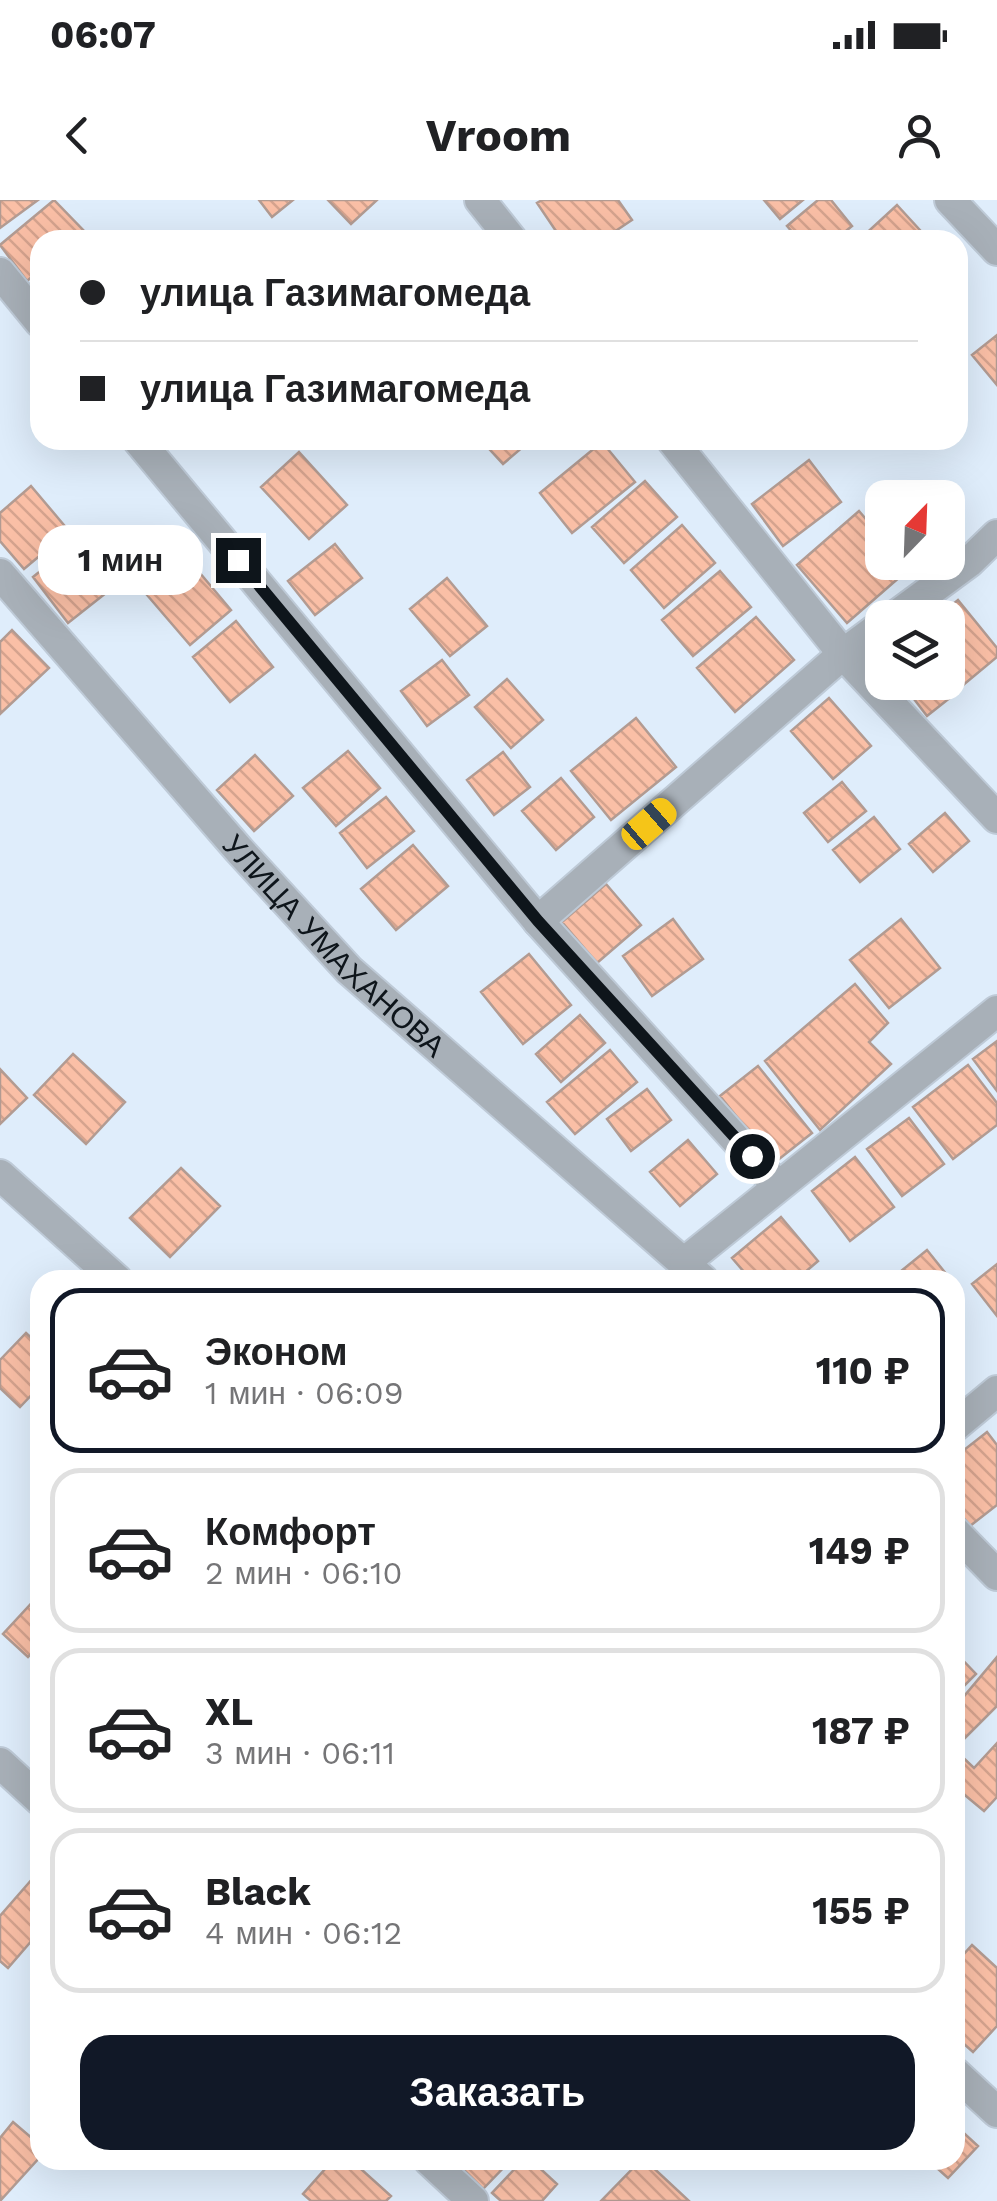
<!DOCTYPE html>
<html lang="ru">
<meta charset="utf-8">
<style>
body{margin:0;font-family:"Work Sans",sans-serif;background:#f2f2f2;color:#202124;height:100vh;display:flex;flex-direction:column;font-size:38px;white-space:nowrap}
*{box-sizing:border-box;margin:0}
p{font-size:32px;color:#757577}
.icon{flex:none;width:55px;height:55px;fill:none;stroke:currentColor;stroke-width:2;stroke-linecap:round;stroke-linejoin:round}
.map{position:relative;flex:1;overflow:hidden}
.sheet{position:absolute;left:30px;top:1070px;width:935px;height:900px;display:flex;flex-direction:column;background:#fff;border-radius:30px;box-shadow:0 10px 40px #0002}
.sheet>*{flex:none}
.top-card{position:absolute;left:30px;top:30px;width:938px;height:220px;border-radius:30px;box-shadow:0 10px 40px #0002;display:grid;align-content:center;height:220px;padding:0 50px;background:#fff}
.needle{width:65px;rotate:23deg}
.tools{position:absolute;left:865px;top:280px;display:grid;gap:20px}
.tools a{display:grid;place-items:center;width:100px;height:100px;border-radius:20px;background:#fff;box-shadow:0 10px 40px #0002;font-size:50px}
.end{position:absolute;width:45px;height:45px;margin:-22px;border:12px solid #0e151b;background:#fff;box-shadow:0 0 0 5px #fff}
.from{border-radius:50%}
.bubble{position:absolute;height:70px;border-radius:30px;background:#fff;box-shadow:0 10px 40px #0002;font-size:32px;font-weight:700;line-height:70px;text-align:center}
.car{position:absolute;width:30px;height:60px;margin:-30px -15px;border-radius:12px;box-shadow:0 0 8px 2px #0007;background:linear-gradient(#f5c518 24%,#345 0 40%,#f5c518 0 76%,#345 0 86%,#f5c518 0)}
.top-card b{display:flex;align-items:center;gap:35px;height:95px;font-size:38px}
.top-card b+b{border-top:2px solid #e0e0e0}
.top-card i{width:25px;height:25px;background:#202124}
ul{padding:18px 0 0;list-style:none}
li{display:flex;align-items:center;gap:30px;height:165px;margin:0 20px 15px;padding:0 30px;border:5px solid #e0e0e0;border-radius:30px}
li div{flex:1}
li b{display:block;font-size:38px}
li em{font-style:normal;font-weight:700}
li.current{border-color:#111827}
li>.icon{width:90px;height:90px;stroke-width:1.5}
.primary-button{display:flex;gap:20px;margin-top:auto;padding:20px 50px}
.primary-button a{flex:1;height:115px;border-radius:30px;background:#111827;color:#fff;font-size:40px;font-weight:700;line-height:115px;text-align:center}
.status{display:flex;justify-content:space-between;align-items:center;height:70px;padding:0 50px;background:#fff;direction:ltr}
.status svg{height:28px;fill:currentColor}
header{display:flex;justify-content:space-between;align-items:center;height:130px;padding:0 50px;background:#fff;font-size:45px;font-weight:700}
.map>svg:first-child{display:block}
</style>
<div class="status"><b>06:07</b><svg viewBox="0 0 49 12"><path d="M0 12V9h3v3zM5 12V6h3v6zM10 12V3h3v9zM15 12V0h3v12zM26 1h20v11H26zM47 4h2v5h-2z"/></svg></div>
<header><svg class="icon" aria-label="back" viewBox="0 0 24 24"><path d="M15 5l-7 7 7 7"/></svg>Vroom<svg class="icon" aria-label="person" viewBox="0 0 24 24"><circle cx="12" cy="8" r="4"/><path d="M4 21q1-7 8-7t8 7"/></svg></header>
<div class="map">
<svg width="997" height="2001" viewBox="0 0 997 2001">
<defs>
<pattern id="building-back-hatch" width="6" height="6" patternUnits="userSpaceOnUse" patternTransform="scale(2.5)"><rect width="6" height="6" fill="#fabfa6"/><path d="M-1 5l2 2M0 0l6 6M5-1l2 2" fill="none" stroke="#d5a38e"/></pattern>
</defs>
<rect width="100%" height="100%" fill="#dfedfb"/>
<path fill="url(#building-back-hatch)" stroke="#b29b92" stroke-width="2.5" d="M 0,0 L 38,0 L 0,28 Z
M 54,0 L 85,32 L 76,40 L 40,40 L 40,70 L 27,81 L 0,45 Z
M 259,0 L 293,0 L 272,17 Z
M 328,0 L 377,0 L 351,24 Z
M 542,0 L 618,0 L 632,20 L 602,40 L 562,40 L 537,3 Z
M 764,0 L 803,0 L 780,19 Z
M 818,0 L 831,0 L 852,26 L 835,40 L 799,40 L 787,26 Z
M 897,5 L 929,40 L 861,40 L 860,39 Z
M 997,135 L 997,185 L 972,155 Z
M 481,240 L 531,240 L 503,264 Z
M 602,242 L 635,282 L 572,333 L 540,293 Z
M 299,252 L 347,305 L 309,339 L 261,287 Z
M 809,260 L 841,302 L 783,346 L 752,304 Z
M 645,281 L 677,317 L 624,363 L 592,327 Z
M 31,286 L 69,331 L 24,369 L 0,341 L 0,313 Z
M 859,311 L 882,338 L 882,362 L 904,362 L 909,369 L 847,423 L 797,365 Z
M 682,325 L 715,363 L 664,408 L 631,370 Z
M 75,343 L 111,389 L 68,423 L 33,377 Z
M 335,344 L 362,378 L 315,415 L 288,381 Z
M 189,360 L 231,410 L 190,445 L 147,395 Z
M 720,371 L 751,407 L 693,456 L 662,420 Z
M 447,378 L 487,426 L 450,456 L 410,409 Z
M 958,400 L 997,448 L 997,457 L 962,486 L 948,468 L 948,418 L 936,418 Z
M 756,417 L 794,460 L 735,512 L 697,468 Z
M 236,421 L 273,467 L 230,502 L 193,457 Z
M 12,430 L 49,468 L 0,514 L 0,442 Z
M 442,460 L 469,495 L 427,526 L 401,491 Z
M 507,479 L 543,520 L 511,548 L 475,507 Z
M 901,482 L 947,482 L 956,493 L 927,516 Z
M 829,498 L 871,546 L 833,579 L 791,531 Z
M 636,518 L 676,567 L 611,620 L 571,571 Z
M 348,551 L 380,588 L 336,626 L 303,588 Z
M 503,552 L 530,587 L 494,615 L 467,580 Z
M 255,555 L 293,596 L 254,631 L 217,590 Z
M 561,578 L 594,617 L 556,650 L 522,611 Z
M 842,582 L 866,611 L 828,642 L 804,613 Z
M 386,597 L 414,631 L 367,668 L 340,633 Z
M 945,613 L 969,641 L 933,672 L 909,644 Z
M 874,617 L 900,649 L 860,682 L 833,650 Z
M 413,645 L 448,686 L 396,730 L 361,689 Z
M 606,684 L 641,725 L 597,763 L 562,722 Z
M 673,719 L 703,759 L 652,796 L 623,756 Z
M 901,719 L 940,768 L 889,808 L 850,760 Z
M 529,754 L 571,805 L 523,844 L 481,792 Z
M 855,784 L 888,823 L 869,842 L 891,864 L 820,930 L 765,861 Z
M 580,815 L 605,843 L 561,882 L 536,854 Z
M 997,841 L 997,891 L 973,859 Z
M 610,850 L 637,882 L 575,934 L 547,902 Z
M 73,854 L 125,902 L 86,944 L 34,895 Z
M 968,865 L 997,903 L 997,925 L 953,959 L 913,907 Z
M 758,866 L 812,933 L 774,963 L 720,896 Z
M 0,869 L 27,898 L 0,924 Z
M 647,889 L 671,920 L 631,951 L 607,919 Z
M 909,918 L 944,964 L 902,996 L 867,949 Z
M 688,940 L 717,974 L 680,1006 L 650,972 Z
M 855,957 L 894,1007 L 850,1041 L 812,991 Z
M 181,968 L 220,1006 L 170,1057 L 130,1018 Z
M 781,1017 L 818,1061 L 796,1080 L 751,1080 L 732,1058 Z
M 927,1050 L 951,1080 L 890,1080 Z
M 997,1064 L 997,1116 L 972,1084 Z
M 26,1133 L 40,1146 L 40,1186 L 20,1207 L 0,1188 L 0,1160 Z
M 987,1232 L 997,1245 L 997,1305 L 970,1326 L 955,1307 L 955,1257 Z
M 40,1394 L 40,1445 L 28,1457 L 3,1434 Z
M 955,1452 L 976,1474 L 955,1495 Z
M 997,1457 L 997,1506 L 955,1548 L 955,1507 Z
M 997,1543 L 997,1597 L 984,1611 L 955,1587 L 955,1550 L 974,1568 Z
M 40,1670 L 40,1731 L 8,1768 L 0,1761 L 0,1716 Z
M 972,1745 L 997,1768 L 997,1826 L 973,1852 L 955,1836 L 955,1764 Z
M 13,1922 L 40,1945 L 40,1957 L 0,2001 L 0,1938 Z
M 955,1925 L 978,1946 L 948,1978 L 928,1960 L 955,1960 Z
M 333,1960 L 351,1960 L 391,1996 L 386,2001 L 311,2001 L 303,1994 Z
M 472,1960 L 511,1960 L 483,1989 L 463,1969 Z
M 523,1960 L 531,1960 L 557,1984 L 542,2001 L 501,2001 L 492,1993 Z
M 641,1960 L 645,1960 L 689,2001 L 601,2001 Z"/>
<g fill="none" stroke-linecap="round" stroke-linejoin="round">
<g stroke="#becad7" stroke-width="34">
<g id="minor">
<path d="M 480,0 L 512,40"/>
<path d="M 950,0 L 997,50"/>
<path d="M 0,73 L 40,122"/>
<path d="M 138,240 L 538,721 L 778,986"/>
<path d="M 672,240 L 843,454 L 997,618"/>
<path id="s1" d="M 0,374 L 239,650 L 349,770 L 703,1080"/>
<path d="M 893,418 L 969,362 L 997,335"/>
<path d="M 538,721 L 843,454 L 882,425"/>
<path d="M 0,975 L 117,1080"/>
<path d="M 685,1062 L 997,811"/>
<path d="M 955,1226 L 997,1191"/>
<path d="M 955,1332 L 997,1375"/>
<path d="M 0,1563 L 40,1600"/>
<path d="M 955,1873 L 997,1912"/>
<path d="M 429,1960 L 473,2001"/>
</g>
</g>
<use href="#minor" stroke="#a8b0b8" stroke-width="30"/>
</g>
<g fill="none" stroke-linecap="round" stroke-linejoin="round">
<path stroke="#0e151b" stroke-width="12" d="M 238,360 L 538,721 L 752,956"/>
</g>
<g text-anchor="middle" dominant-baseline="central" stroke-width="8" stroke-linejoin="round" paint-order="stroke">
<g font-size="30" fill="#0e151b" stroke="#dfedfb">
<text stroke="none"><textPath href="#s1" startOffset="500">УЛИЦА УМАХАНОВА</textPath></text>
</g>
</g>
</svg>
<div class="tools">
<a><svg class="needle" viewBox="-14 -14 28 28"><path d="M0-13l5 13h-10z" fill="#e53935"/><path d="M0 13l5-13h-10z" fill="#757577"/></svg></a>
<a><svg class="icon" aria-label="layers" viewBox="0 0 24 24"><path d="M12 4l9 5-9 5-9-5zM3 14l9 5 9-5"/></svg></a>
</div>
<i class="end from" style="left:752px;top:956px"></i>
<i class="end" style="left:238px;top:360px"></i>
<div class="bubble" style="left:38px;top:325px;width:165px">1 мин</div>
<i class="car" style="left:649px;top:624px;rotate:49deg"></i>
<div class="top-card">
<b><i class="from"></i>улица Газимагомеда</b>
<b><i></i>улица Газимагомеда</b>
</div>
<section class="sheet">
<ul>
<li class="current"><svg class="icon" aria-label="car" viewBox="0 0 24 24"><path d="M5 17H2v-5l4-1 3-4h7l3 4 3 1v5h-3M9 17h6M6 11h13"/><circle cx="7" cy="17" r="2"/><circle cx="17" cy="17" r="2"/></svg><div><b>Эконом</b><p>1 мин · 06:09</p></div><em>110 ₽</em></li>
<li><svg class="icon" aria-label="car" viewBox="0 0 24 24"><path d="M5 17H2v-5l4-1 3-4h7l3 4 3 1v5h-3M9 17h6M6 11h13"/><circle cx="7" cy="17" r="2"/><circle cx="17" cy="17" r="2"/></svg><div><b>Комфорт</b><p>2 мин · 06:10</p></div><em>149 ₽</em></li>
<li><svg class="icon" aria-label="car" viewBox="0 0 24 24"><path d="M5 17H2v-5l4-1 3-4h7l3 4 3 1v5h-3M9 17h6M6 11h13"/><circle cx="7" cy="17" r="2"/><circle cx="17" cy="17" r="2"/></svg><div><b>XL</b><p>3 мин · 06:11</p></div><em>187 ₽</em></li>
<li><svg class="icon" aria-label="car" viewBox="0 0 24 24"><path d="M5 17H2v-5l4-1 3-4h7l3 4 3 1v5h-3M9 17h6M6 11h13"/><circle cx="7" cy="17" r="2"/><circle cx="17" cy="17" r="2"/></svg><div><b>Black</b><p>4 мин · 06:12</p></div><em>155 ₽</em></li>
</ul>
<div class="primary-button"><a>Заказать</a></div>
</section>
</div>
